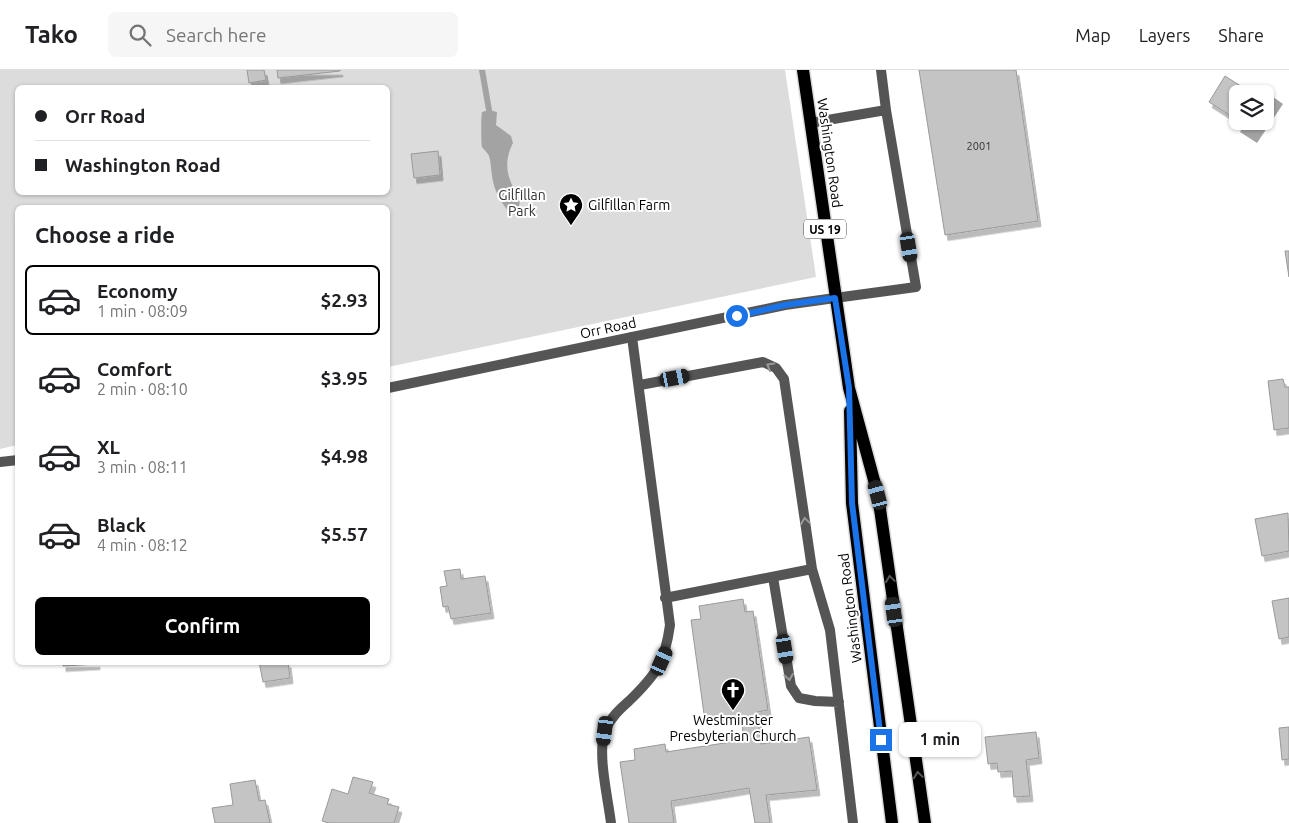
<!DOCTYPE html>
<meta charset="utf-8">
<style>
body{margin:0;font-family:Ubuntu,sans-serif;background:#f6f6f6;color:#202124;height:100vh;display:flex;flex-direction:column;font-size:19px;white-space:nowrap}
*{box-sizing:border-box;margin:0}
p{font-size:16px;color:#757577}
.icon{flex:none;width:28px;height:28px;fill:none;stroke:currentColor;stroke-width:2;stroke-linecap:round;stroke-linejoin:round}
.map{position:relative;flex:1;overflow:hidden}
.details{position:absolute;left:15px;top:135px;width:375px;height:460px;display:flex;flex-direction:column;background:#fff;border-radius:8px;box-shadow:0 1px 4px #0004}
.details>*{flex:none}
.hud{position:absolute;left:15px;top:15px;width:375px;height:110px;border-radius:8px;box-shadow:0 1px 4px #0004;display:grid;align-content:center;height:110px;padding:0 20px;background:#fff}
.controls{position:absolute;left:1229px;top:15px;display:grid;gap:10px}
.controls a{display:grid;place-items:center;width:45px;height:45px;border-radius:8px;background:#fff;box-shadow:0 1px 4px #0004;font-size:25px}
.end{position:absolute;width:22px;height:22px;margin:-11px;border:6px solid #1a73e8;background:#fff;box-shadow:0 0 0 2px #fff}
.from{border-radius:50%}
.bubble{position:absolute;height:35px;border-radius:8px;background:#fff;box-shadow:0 1px 4px #0004;font-size:16px;font-weight:600;line-height:35px;text-align:center}
.car{position:absolute;width:15px;height:30px;margin:-15px -8px;border-radius:6px;box-shadow:0 0 4px 1px #0007;background:linear-gradient(#222 24%,#8ab4d8 0 40%,#222 0 76%,#8ab4d8 0 86%,#222 0)}
.hud b{display:flex;align-items:center;gap:18px;height:48px;font-size:19px}
.hud b+b{border-top:1px solid #e0e0e0}
.hud i{width:12px;height:12px;background:#202124}
ul{padding:0;list-style:none}
li{display:flex;align-items:center;gap:15px;height:70px;margin:0 10px 8px;padding:0 10px;border:2px solid transparent;border-radius:8px}
li div{flex:1}
li b{display:block;font-size:19px}
li em{font-style:normal;font-weight:600}
li.selected{border-color:#000}
li>.icon{width:45px;height:45px;stroke-width:1.5}
h2{padding:0 20px;font-size:22px;line-height:60px}
.action{display:flex;gap:10px;margin-top:auto;padding:10px 20px}
.action a{flex:1;height:58px;border-radius:8px;background:#000;color:#fff;font-size:20px;font-weight:600;line-height:58px;text-align:center}
header{display:flex;align-items:center;gap:30px;box-sizing:border-box;height:70px;padding:0 25px;background:#fff;border-bottom:1px solid #e0e0e0}
header strong{font-size:24px}
nav{display:flex;gap:28px;margin-inline-start:auto;font-size:18px}
.search{width:350px;height:45px;background:#f6f6f6;display:flex;align-items:center;gap:12px;box-sizing:border-box;padding:0 18px;border-radius:8px;color:#757577;font-size:19px}
.map>svg:first-child{display:block}
</style>
<header>
<strong>Tako</strong>
<div class="search"><svg class="icon" aria-label="search" viewBox="0 0 24 24"><circle cx="10" cy="10" r="6"/><path d="M15 15l6 6"/></svg>Search here</div>
<nav><a>Map</a><a>Layers</a><a>Share</a></nav>
</header>
<div class="map">
<svg width="1289" height="753" viewBox="0 0 1289 753">
<defs>
<filter id="shadow"><feDropShadow dx="3" dy="5.5" stdDeviation="0" flood-color="#0004"/></filter>
</defs>
<rect width="100%" height="100%" fill="#fff"/>
<path fill="#dcdcdc" fill-rule="evenodd" d="M 0,0 L 785,0 L 816,207 L 388,297 L 388,138 L 18,138 L 17,375 L 0,379 ZM 18,18 L 388,18 L 388,122 L 18,122 Z"/>
<path fill="#a3a3a3" d="M 1266,22 L 1283,34 L 1257,73 L 1240,62 L 1247,51 L 1265,51 Z
M 489,40 L 497,42 L 496,55 L 511,66 L 513,73 C 502,94 508,111 520,129 L 518,145 L 511,144 C 501,133 494,121 492,106 C 491,100 491,92 489,86 C 488,83 484,80 482,77 C 481,73 481,46 482,42 Z"/>
<g fill="none" stroke-linecap="round" stroke-linejoin="round">
<path stroke="#a3a3a3" stroke-width="6" d="M 482,0 L 489,40"/>
</g>
<path fill="#c4c4c4" stroke="#999" filter="url(#shadow)" d="M 247,0 L 264,0 L 266,10 L 249,13 Z
M 277,0 L 340,0 L 340,1 L 278,8 Z
M 919,0 L 1016,0 L 1038,151 L 945,165 Z
M 1225,6 L 1247,20 L 1245,24 L 1238,24 L 1238,35 L 1231,46 L 1209,32 Z
M 438,81 L 440,105 L 414,108 L 411,84 Z
M 1285,181 L 1289,181 L 1289,207 Z
M 1283,309 L 1285,317 L 1289,317 L 1289,358 L 1274,360 L 1268,311 Z
M 1288,443 L 1289,481 L 1262,486 L 1255,449 Z
M 460,499 L 461,509 L 485,506 L 491,543 L 451,549 L 448,536 L 443,537 L 440,517 L 447,516 L 444,501 Z
M 1289,528 L 1289,567 L 1279,569 L 1272,531 Z
M 743,529 L 745,542 L 753,541 L 768,640 L 757,642 L 761,674 L 809,667 L 817,720 L 766,725 L 770,753 L 755,753 L 749,718 L 671,731 L 674,753 L 629,753 L 620,692 L 635,690 L 634,679 L 665,674 L 666,682 L 744,670 L 741,646 L 705,651 L 691,550 L 701,549 L 699,536 Z
M 63,592 L 97,592 L 97,594 L 63,596 Z
M 259,592 L 288,592 L 290,608 L 263,612 Z
M 1289,657 L 1289,689 L 1282,690 L 1279,658 Z
M 1036,662 L 1039,688 L 1026,690 L 1030,726 L 1014,727 L 1012,701 L 998,702 L 997,693 L 988,694 L 985,667 Z
M 353,707 L 373,712 L 369,723 L 389,729 L 387,734 L 399,737 L 394,753 L 329,753 L 322,751 L 332,719 L 348,724 Z
M 255,710 L 259,731 L 265,730 L 270,753 L 215,753 L 212,738 L 233,735 L 230,714 Z"/>
<g fill="none" stroke-linecap="round" stroke-linejoin="round">
<g stroke="#dbdbdb" stroke-width="15">
<path id="primary" d="M 803,0 L 849,318 L 878,425 L 925,753
M 850,341 L 852,433 L 892,753"/>
</g>
<path stroke="#555" stroke-width="10" d="M 881,0 L 886,40
M 810,53 L 886,40 L 916,217 L 835,228
M 640,315 L 763,292 L 776,298 L 784,309 L 812,499 L 830,560 L 853,753
M 773,507 L 791,616 L 799,628 L 815,631 L 839,632
M 665,528 L 812,499
M 611,753 C 608,728 597,684 605,661 C 610,648 620,639 629,631 C 656,605 665,592 670,555 L 632,267"/>
<path stroke="#555" stroke-width="10" d="M 388,318 L 785,235 L 835,228
M 0,392 L 18,390"/>
<use href="#primary" stroke="#000" stroke-width="12"/>
</g>
<defs><path id="oneway-chevron" d="M-2-3.5L2.5 0L-2 3.5" fill="none" stroke-width="1.6" stroke-linecap="round" stroke-linejoin="round" transform="scale(1.25)"/></defs>
<g stroke="#999">
<use href="#oneway-chevron" transform="translate(770 296) rotate(-150)"/>
<use href="#oneway-chevron" transform="translate(805 451) rotate(-98)"/>
<use href="#oneway-chevron" transform="translate(789 607) rotate(81)"/>
</g>
<g stroke="#595959">
<use href="#oneway-chevron" transform="translate(890 509) rotate(-98)"/>
<use href="#oneway-chevron" transform="translate(918 705) rotate(-98)"/>
</g>
<g fill="none" stroke-linecap="round" stroke-linejoin="round">
<path stroke="#1a73e8" stroke-width="6" d="M 737,246 L 785,235 L 835,228 L 849,318 L 852,433 L 881,670"/>
</g>
<defs>
<g id="sight-pin" transform="scale(1.25)"><path d="M0 17L-7.5 6A9.5 9.5 0 1 1 7.5 6Z" fill="#000" stroke="#fff"/><path d="M0-6L1.8-2.2L6-1.7L2.9 1.2L3.7 5.4L0 3.3L-3.7 5.4L-2.9 1.2L-6-1.7L-1.8-2.2Z" fill="#fff"/></g>
<g id="church-pin" transform="scale(1.25)"><path d="M0 17L-7.5 6A9.5 9.5 0 1 1 7.5 6Z" fill="#000" stroke="#fff"/><path d="M-1.2-6h2.4v3.5h3.3v2.4h-3.3V6h-2.4V-.1h-3.3v-2.4h3.3Z" fill="#fff"/></g>
</defs>
<g fill-rule="evenodd">
<use href="#sight-pin" x="571" y="135"/>
<use href="#church-pin" x="733" y="620"/>
</g>
<g text-anchor="middle" dominant-baseline="central" stroke-width="4" stroke-linejoin="round" paint-order="stroke">
<g font-size="11" fill="#313131">
<text x="979" y="76">2001</text>
</g>
<rect fill="#fff" stroke="#4c4c4c" stroke-width="1" x="804" y="149.5" width="42" height="19" rx="4"/>
<g font-size="12" font-weight="bold" fill="#000">
<text x="825" y="159">US 19</text>
</g>
<g font-size="14" fill="#000" stroke="#fff">
<text transform="translate(830 83) rotate(82)">Washington Road</text>
<text transform="translate(608 258) rotate(-12)">Orr Road</text>
<text transform="translate(850 538) rotate(-97)">Washington Road</text>
</g>
<g font-size="14" fill="#333" stroke="#fff">
<text x="522" y="125">Gilfillan<tspan x="522" dy="16">Park</tspan></text>
</g>
<g font-size="14" fill="#000" stroke="#fff" text-anchor="start">
<text x="588" y="135">Gilfillan Farm</text>
<text x="733" y="650" text-anchor="middle">Westminster<tspan x="733" dy="16">Presbyterian Church</tspan></text>
</g>
</g>
</svg>
<div class="controls">
<a><svg class="icon" aria-label="layers" viewBox="0 0 24 24"><path d="M12 4l9 5-9 5-9-5zM3 14l9 5 9-5"/></svg></a>
</div>
<i class="end from" style="left:737px;top:246px"></i>
<i class="end" style="left:881px;top:670px"></i>
<div class="bubble" style="left:899px;top:652px;width:82px">1 min</div>
<i class="car" style="left:909px;top:177px;rotate:171deg"></i>
<i class="car" style="left:675px;top:308px;rotate:79deg"></i>
<i class="car" style="left:878px;top:425px;rotate:345deg"></i>
<i class="car" style="left:894px;top:542px;rotate:352deg"></i>
<i class="car" style="left:785px;top:579px;rotate:171deg"></i>
<i class="car" style="left:662px;top:591px;rotate:24deg"></i>
<i class="car" style="left:605px;top:661px;rotate:187deg"></i>
<div class="hud">
<b><i class="from"></i>Orr Road</b>
<b><i></i>Washington Road</b>
</div>
<section class="details">
<h2>Choose a ride</h2>
<ul>
<li class="selected"><svg class="icon" aria-label="car" viewBox="0 0 24 24"><path d="M5 17H2v-5l4-1 3-4h7l3 4 3 1v5h-3M9 17h6M6 11h13"/><circle cx="7" cy="17" r="2"/><circle cx="17" cy="17" r="2"/></svg><div><b>Economy</b><p>1 min · 08:09</p></div><em>$2.93</em></li>
<li><svg class="icon" aria-label="car" viewBox="0 0 24 24"><path d="M5 17H2v-5l4-1 3-4h7l3 4 3 1v5h-3M9 17h6M6 11h13"/><circle cx="7" cy="17" r="2"/><circle cx="17" cy="17" r="2"/></svg><div><b>Comfort</b><p>2 min · 08:10</p></div><em>$3.95</em></li>
<li><svg class="icon" aria-label="car" viewBox="0 0 24 24"><path d="M5 17H2v-5l4-1 3-4h7l3 4 3 1v5h-3M9 17h6M6 11h13"/><circle cx="7" cy="17" r="2"/><circle cx="17" cy="17" r="2"/></svg><div><b>XL</b><p>3 min · 08:11</p></div><em>$4.98</em></li>
<li><svg class="icon" aria-label="car" viewBox="0 0 24 24"><path d="M5 17H2v-5l4-1 3-4h7l3 4 3 1v5h-3M9 17h6M6 11h13"/><circle cx="7" cy="17" r="2"/><circle cx="17" cy="17" r="2"/></svg><div><b>Black</b><p>4 min · 08:12</p></div><em>$5.57</em></li>
</ul>
<div class="action"><a>Confirm</a></div>
</section>
</div>
